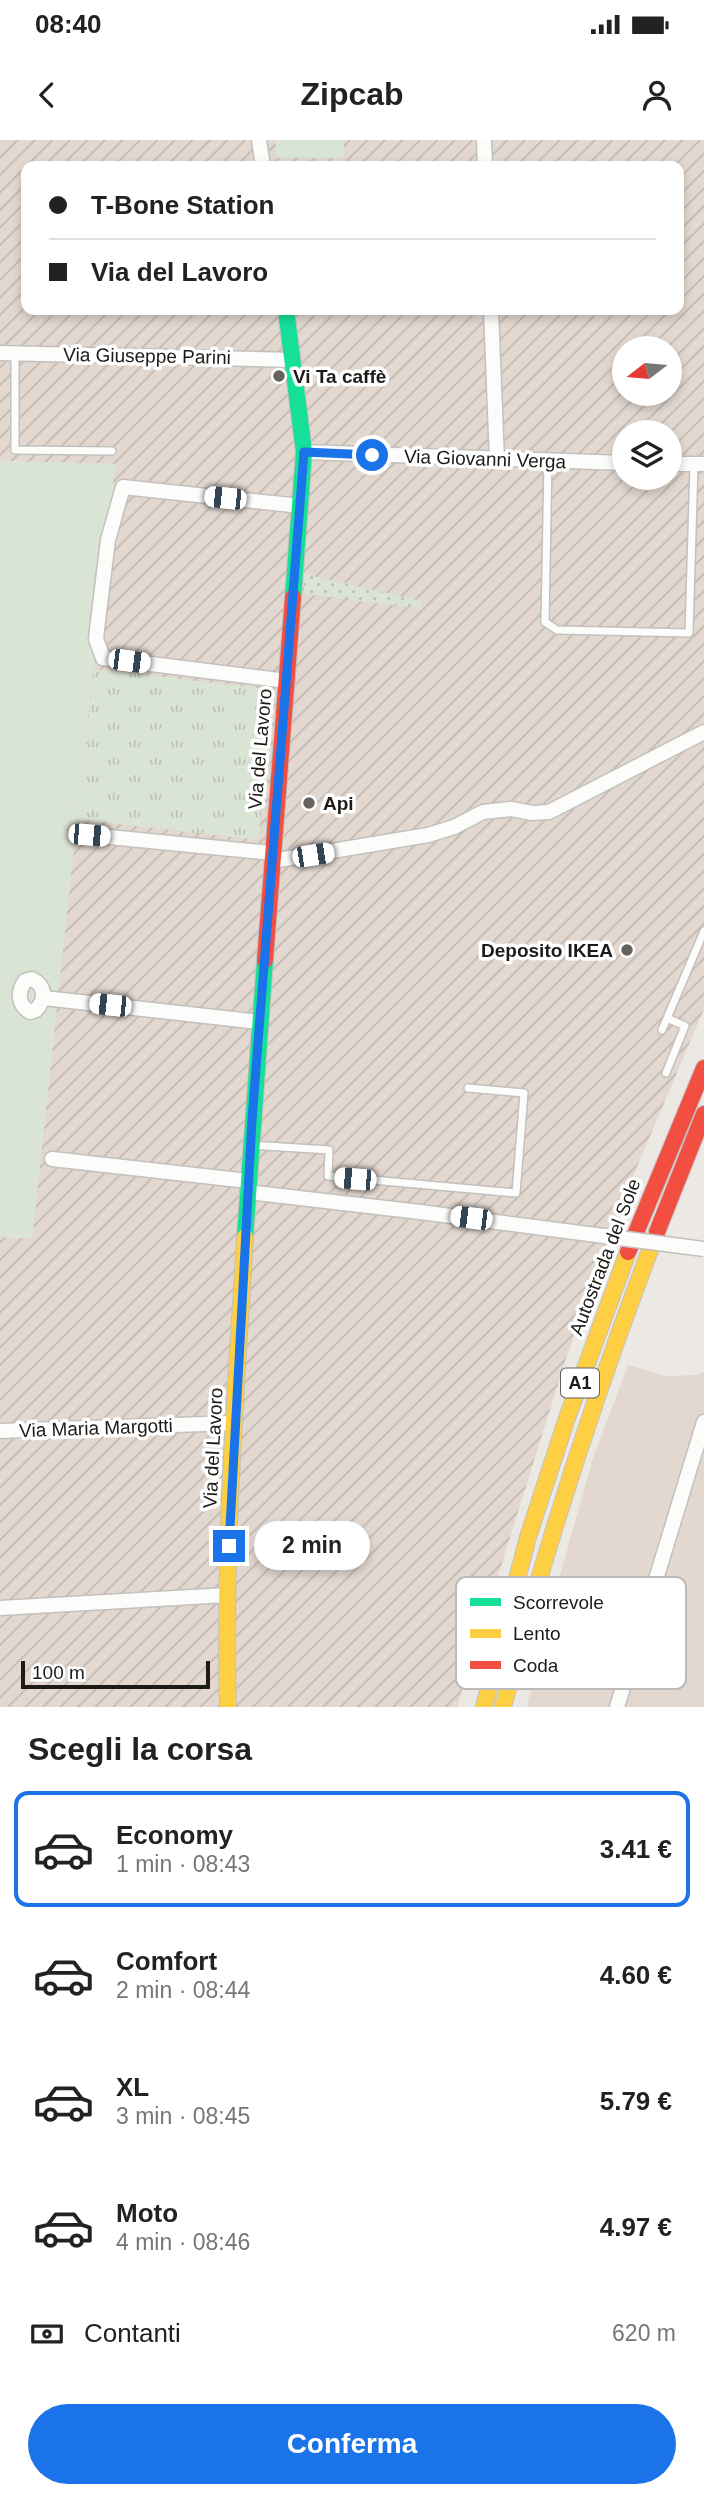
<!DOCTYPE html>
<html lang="it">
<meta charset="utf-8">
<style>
body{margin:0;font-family:Helvetica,sans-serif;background:#f6f6f6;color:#222;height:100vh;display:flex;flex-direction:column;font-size:26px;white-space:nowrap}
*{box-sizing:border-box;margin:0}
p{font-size:23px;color:#767676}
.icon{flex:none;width:38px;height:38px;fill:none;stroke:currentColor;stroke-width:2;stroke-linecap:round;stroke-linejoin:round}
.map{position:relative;height:1567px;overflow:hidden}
.details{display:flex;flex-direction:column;background:#fff;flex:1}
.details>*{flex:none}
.guide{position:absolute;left:21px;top:21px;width:663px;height:154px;border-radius:14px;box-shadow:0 4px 10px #0003;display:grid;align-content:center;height:154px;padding:0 28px;background:#fff}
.needle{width:46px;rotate:254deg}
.buttons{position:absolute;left:612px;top:196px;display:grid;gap:14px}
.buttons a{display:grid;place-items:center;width:70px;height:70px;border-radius:50%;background:#fff;box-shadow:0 4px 10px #0003;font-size:35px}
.scale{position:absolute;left:21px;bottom:18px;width:189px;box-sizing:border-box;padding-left:7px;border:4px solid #1d1b18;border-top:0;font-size:19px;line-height:24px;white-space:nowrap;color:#1d1b18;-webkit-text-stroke:5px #fff;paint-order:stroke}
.end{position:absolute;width:32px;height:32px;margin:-16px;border:9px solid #1a73e8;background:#fff;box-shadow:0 0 0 4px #fff}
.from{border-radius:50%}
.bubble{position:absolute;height:49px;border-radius:24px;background:#fff;box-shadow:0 4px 10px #0003;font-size:23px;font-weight:800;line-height:49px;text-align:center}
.car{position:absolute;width:21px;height:42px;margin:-21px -10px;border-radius:9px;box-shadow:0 0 5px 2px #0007;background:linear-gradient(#fff 24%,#345 0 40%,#fff 0 76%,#345 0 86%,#fff 0)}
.guide b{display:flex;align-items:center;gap:24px;height:66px;font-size:26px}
.guide b+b{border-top:2px solid #e0e0e0}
.guide i{width:18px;height:18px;background:#222}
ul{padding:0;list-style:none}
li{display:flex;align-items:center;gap:21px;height:116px;margin:0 14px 10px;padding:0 14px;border:4px solid transparent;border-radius:14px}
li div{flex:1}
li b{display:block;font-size:26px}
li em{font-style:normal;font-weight:800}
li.active{border-color:#1a73e8}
li>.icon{width:63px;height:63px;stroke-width:1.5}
h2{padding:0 28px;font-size:32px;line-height:84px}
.pay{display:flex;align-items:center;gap:18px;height:77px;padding:0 28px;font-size:26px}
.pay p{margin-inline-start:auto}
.primary-button{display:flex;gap:14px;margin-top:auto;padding:14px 28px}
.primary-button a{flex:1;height:80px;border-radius:42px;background:#1a73e8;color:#fff;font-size:28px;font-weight:800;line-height:80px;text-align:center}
.status{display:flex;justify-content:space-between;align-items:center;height:49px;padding:0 35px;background:#fff;direction:ltr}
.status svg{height:19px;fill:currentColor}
header{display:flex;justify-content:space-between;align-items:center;height:91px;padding:0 28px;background:#fff;font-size:32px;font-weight:800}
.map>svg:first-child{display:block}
</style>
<div class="status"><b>08:40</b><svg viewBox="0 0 49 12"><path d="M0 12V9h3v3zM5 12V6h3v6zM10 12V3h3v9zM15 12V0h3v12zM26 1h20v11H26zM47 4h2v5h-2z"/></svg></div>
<header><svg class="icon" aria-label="back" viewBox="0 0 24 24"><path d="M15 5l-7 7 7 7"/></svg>Zipcab<svg class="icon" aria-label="person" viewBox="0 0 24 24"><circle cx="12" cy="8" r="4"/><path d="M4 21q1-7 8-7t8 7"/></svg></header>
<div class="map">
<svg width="704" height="1567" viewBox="0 0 704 1567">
<defs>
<pattern id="industrial-furrows" width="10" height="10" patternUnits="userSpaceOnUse" patternTransform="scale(1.75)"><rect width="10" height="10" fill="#e2d8d0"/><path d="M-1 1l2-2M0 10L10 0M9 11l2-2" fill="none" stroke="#c1b9b2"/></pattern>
<pattern id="grass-tufts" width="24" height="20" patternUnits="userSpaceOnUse" patternTransform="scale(1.75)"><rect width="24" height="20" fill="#dae4d5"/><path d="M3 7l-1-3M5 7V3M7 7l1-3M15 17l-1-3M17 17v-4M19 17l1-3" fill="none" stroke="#bbc3b6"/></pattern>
<pattern id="park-dots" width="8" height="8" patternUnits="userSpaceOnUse" patternTransform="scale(1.75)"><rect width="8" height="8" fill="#dae4d5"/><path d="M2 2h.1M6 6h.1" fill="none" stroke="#bbc3b6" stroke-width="1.8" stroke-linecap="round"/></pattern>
</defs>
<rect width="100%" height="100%" fill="#ece8e4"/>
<path fill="#e2d8d0" d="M 628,1225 L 667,1236 L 695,1235 L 704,1232 L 704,1567 L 527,1567 L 545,1488 L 593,1318 Z"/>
<path fill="url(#industrial-furrows)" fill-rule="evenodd" d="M 0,0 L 704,0 L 704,869 L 620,1067 L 565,1222 L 457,1567 L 0,1567 L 0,1097 L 32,1098 L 115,324 L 0,321 ZM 26,26 L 679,26 L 679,170 L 26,170 ZM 625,208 L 670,208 L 670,254 L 625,254 ZM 625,292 L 670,292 L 670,338 L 625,338 Z"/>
<path fill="url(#grass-tufts)" d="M 94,529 L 275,550 L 258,700 L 77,679 Z"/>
<path fill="url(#park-dots)" d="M 304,434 L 422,461 L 422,469 L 304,454 Z"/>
<path fill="#dae4d5" d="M 275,0 L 344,0 L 344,18 L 277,18 Z
M 0,321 L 115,324 L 32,1098 L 0,1097 Z"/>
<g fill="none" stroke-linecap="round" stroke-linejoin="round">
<g stroke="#c3c0bd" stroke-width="10">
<path id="lane" d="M 15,213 L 15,310 L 112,311
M 548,321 L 545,482 L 557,490 L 689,493 L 694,324
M 662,890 L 704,791
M 666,933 L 685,886 L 667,878
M 251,1005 L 329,1010 L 328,1036 L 516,1053 L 524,953 L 468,948"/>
</g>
<g stroke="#c3c0bd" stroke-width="17">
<path id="street" d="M 259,0 L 263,26
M 484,0 L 485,26
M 491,170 L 497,320
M 0,213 L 293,220
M 304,312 L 625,323
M 670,324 L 704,324
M 287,541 L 103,518 L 96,499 L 98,481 L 108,400 L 123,347 L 301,366
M 89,695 L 272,713
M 272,721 L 428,695 L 454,687 L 483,672 L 511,669 L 532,673 L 549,672 L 704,592
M 32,839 C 46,846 46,859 36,870 L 30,872 C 18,865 17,853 25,841 Z
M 44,858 L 259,882
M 52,1019 L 248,1041
M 247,1052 L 420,1072
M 0,1291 L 234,1283
M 0,1468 L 227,1455
M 617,1567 L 704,1282"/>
</g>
<g stroke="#c3c0bd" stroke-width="18">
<path id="fast" d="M 286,170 L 304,312 L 293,457
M 245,1097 L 265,820"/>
</g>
<g stroke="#c3c0bd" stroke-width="18">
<path id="slow" d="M 228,1567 C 223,1411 236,1253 245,1097
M 484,1567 L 528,1397 L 567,1278 L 628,1112
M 503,1567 C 546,1406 597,1247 657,1092"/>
</g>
<g stroke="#c3c0bd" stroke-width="18">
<path id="jam" d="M 265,820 L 293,457
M 657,1092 L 704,974
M 628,1112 L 704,928"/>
</g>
<use href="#lane" stroke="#fcfcfb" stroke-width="7"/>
<use href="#street" stroke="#fcfcfb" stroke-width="14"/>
<use href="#fast" stroke="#16e098" stroke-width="16"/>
<use href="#slow" stroke="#ffcf43" stroke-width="16"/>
<use href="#jam" stroke="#f24e42" stroke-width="16"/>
<g stroke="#c3c0bd" stroke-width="17" stroke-linecap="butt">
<path id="street-bridge" d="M 420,1072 L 704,1109"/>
</g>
<use href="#street-bridge" stroke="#fcfcfb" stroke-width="14"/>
</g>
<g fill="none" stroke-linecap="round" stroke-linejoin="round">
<path stroke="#1a73e8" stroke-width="9" d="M 229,1406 L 252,980 L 304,312 L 372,315"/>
</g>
<g fill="#65635f" stroke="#fff" stroke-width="2.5">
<circle cx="279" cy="236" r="7"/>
<circle cx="309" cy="663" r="7"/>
<circle cx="627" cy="810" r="7"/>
</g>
<g text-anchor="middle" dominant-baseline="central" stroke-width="7" stroke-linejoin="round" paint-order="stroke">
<rect fill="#fff" stroke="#615f5d" stroke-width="2" x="561" y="1228.5" width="38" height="29" rx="5"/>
<g font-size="18" font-weight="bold" fill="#1d1b18">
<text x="580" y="1243">A1</text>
</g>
<g font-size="19" fill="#1d1b18" stroke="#fff">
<text transform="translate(147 216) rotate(1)">Via Giuseppe Parini</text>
<text transform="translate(485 319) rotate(2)">Via Giovanni Verga</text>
<text transform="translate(260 609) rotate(-85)">Via del Lavoro</text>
<text transform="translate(605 1117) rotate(-69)">Autostrada del Sole</text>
<text transform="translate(96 1288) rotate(-2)">Via Maria Margotti</text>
<text transform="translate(213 1308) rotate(-87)">Via del Lavoro</text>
</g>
<g font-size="19" font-weight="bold" fill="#1d1b18" stroke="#fff" text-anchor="start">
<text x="293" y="236">Vi Ta caffè</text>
<text x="323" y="663">Api</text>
<text x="613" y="810" text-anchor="end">Deposito IKEA</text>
</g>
</g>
<rect x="456" y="1437" width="230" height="112" rx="10" fill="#fff" stroke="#bbbbba" stroke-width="2"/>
<rect x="470" y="1458" width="31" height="8" fill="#16e098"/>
<rect x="470" y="1489" width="31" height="9" fill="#ffcf43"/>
<rect x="470" y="1521" width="31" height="8" fill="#f24e42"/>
<g font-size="19" fill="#1d1b18">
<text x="513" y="1469">Scorrevole</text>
<text x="513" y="1500">Lento</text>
<text x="513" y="1532">Coda</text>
</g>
</svg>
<div class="buttons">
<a><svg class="needle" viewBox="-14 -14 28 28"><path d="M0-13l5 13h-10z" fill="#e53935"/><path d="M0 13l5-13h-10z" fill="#767676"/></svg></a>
<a><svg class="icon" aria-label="layers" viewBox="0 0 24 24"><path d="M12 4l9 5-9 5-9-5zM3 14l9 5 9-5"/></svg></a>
</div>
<div class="scale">100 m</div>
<i class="end from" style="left:372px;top:315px"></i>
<i class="end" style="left:229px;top:1406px"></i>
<div class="bubble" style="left:254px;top:1381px;width:116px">2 min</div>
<i class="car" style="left:225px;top:358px;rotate:276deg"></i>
<i class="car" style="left:129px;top:521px;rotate:97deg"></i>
<i class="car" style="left:89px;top:695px;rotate:95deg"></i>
<i class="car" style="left:313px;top:715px;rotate:81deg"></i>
<i class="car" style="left:110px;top:865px;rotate:276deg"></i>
<i class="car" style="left:355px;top:1039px;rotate:275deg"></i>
<i class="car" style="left:471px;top:1078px;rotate:277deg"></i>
<div class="guide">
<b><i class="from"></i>T-Bone Station</b>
<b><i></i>Via del Lavoro</b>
</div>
</div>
<section class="details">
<h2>Scegli la corsa</h2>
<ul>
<li class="active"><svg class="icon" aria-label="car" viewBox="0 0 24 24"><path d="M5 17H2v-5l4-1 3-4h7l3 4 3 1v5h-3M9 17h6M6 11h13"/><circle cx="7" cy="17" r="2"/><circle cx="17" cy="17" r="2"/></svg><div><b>Economy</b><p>1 min · 08:43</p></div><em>3.41 €</em></li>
<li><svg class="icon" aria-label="car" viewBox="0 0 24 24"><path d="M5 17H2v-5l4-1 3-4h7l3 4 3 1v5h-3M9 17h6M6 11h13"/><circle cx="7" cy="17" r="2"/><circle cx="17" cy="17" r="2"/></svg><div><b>Comfort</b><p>2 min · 08:44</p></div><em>4.60 €</em></li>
<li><svg class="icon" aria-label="car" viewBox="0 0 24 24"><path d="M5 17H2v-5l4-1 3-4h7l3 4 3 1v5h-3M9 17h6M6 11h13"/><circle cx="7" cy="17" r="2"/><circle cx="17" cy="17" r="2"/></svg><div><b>XL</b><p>3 min · 08:45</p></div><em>5.79 €</em></li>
<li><svg class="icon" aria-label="car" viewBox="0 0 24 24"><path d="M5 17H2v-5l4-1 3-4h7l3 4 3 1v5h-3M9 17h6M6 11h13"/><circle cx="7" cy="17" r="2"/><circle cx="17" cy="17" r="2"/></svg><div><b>Moto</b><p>4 min · 08:46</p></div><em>4.97 €</em></li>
</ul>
<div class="pay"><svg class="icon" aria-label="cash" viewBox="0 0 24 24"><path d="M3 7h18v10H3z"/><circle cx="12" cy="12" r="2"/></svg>Contanti<p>620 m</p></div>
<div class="primary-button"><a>Conferma</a></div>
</section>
